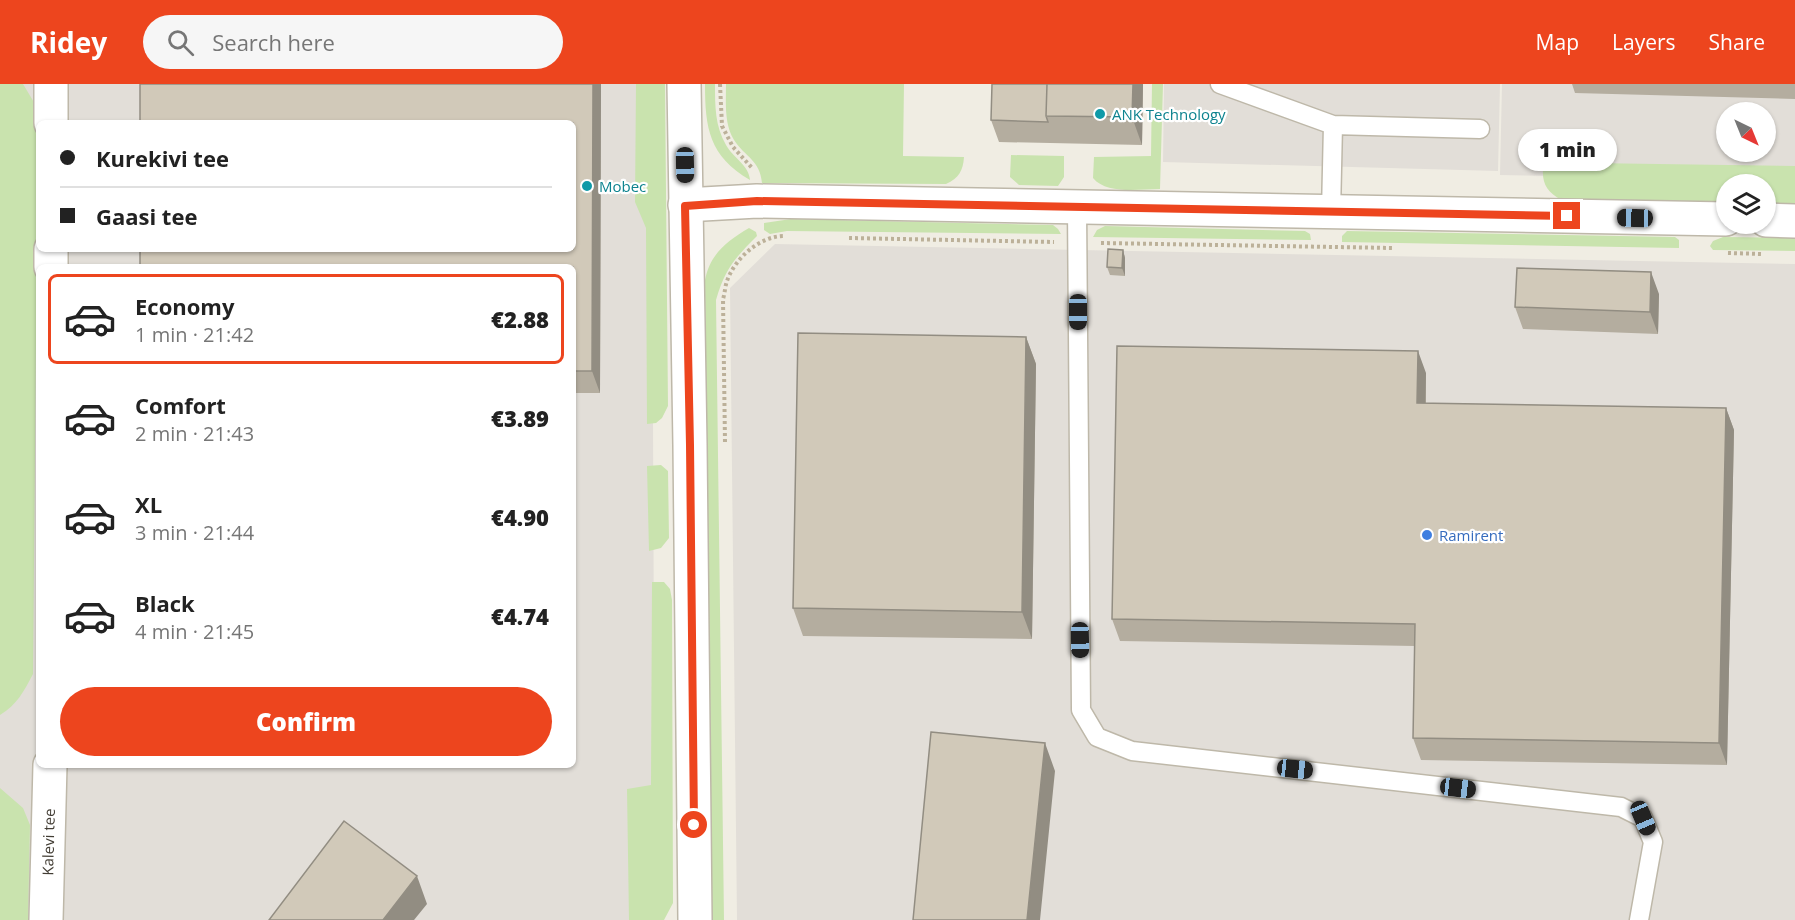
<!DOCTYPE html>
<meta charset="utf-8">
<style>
body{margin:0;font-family:"Open Sans",sans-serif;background:#f6f6f6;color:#222;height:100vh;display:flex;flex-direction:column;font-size:22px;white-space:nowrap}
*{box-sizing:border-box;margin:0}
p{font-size:20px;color:#767676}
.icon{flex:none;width:33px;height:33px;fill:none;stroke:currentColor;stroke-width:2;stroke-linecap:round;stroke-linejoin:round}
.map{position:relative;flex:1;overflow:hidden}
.details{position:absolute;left:36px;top:180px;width:540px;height:504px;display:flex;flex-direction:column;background:#fff;border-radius:9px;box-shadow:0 2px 4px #0004}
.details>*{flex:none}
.guide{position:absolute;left:36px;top:36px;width:540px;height:132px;border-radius:9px;box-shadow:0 2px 4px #0004;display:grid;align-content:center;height:132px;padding:0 24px;background:#fff}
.needle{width:39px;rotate:137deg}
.fabs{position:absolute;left:1716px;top:18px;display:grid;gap:12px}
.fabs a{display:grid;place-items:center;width:60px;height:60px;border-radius:50%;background:#fff;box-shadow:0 2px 4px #0004;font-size:30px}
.end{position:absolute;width:27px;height:27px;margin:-14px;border:8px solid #ed451e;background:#fff;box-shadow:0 0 0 3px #fff}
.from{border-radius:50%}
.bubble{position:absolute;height:42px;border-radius:21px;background:#fff;box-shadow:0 2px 4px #0004;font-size:20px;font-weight:800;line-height:42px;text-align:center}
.car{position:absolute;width:18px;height:36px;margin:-18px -9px;border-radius:8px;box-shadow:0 0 4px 2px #0007;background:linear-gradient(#222 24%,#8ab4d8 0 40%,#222 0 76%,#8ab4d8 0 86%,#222 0)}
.guide b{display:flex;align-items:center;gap:21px;height:57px;font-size:22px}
.guide b+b{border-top:2px solid #e0e0e0}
.guide i{width:15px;height:15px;background:#222}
ul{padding:10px 0 0;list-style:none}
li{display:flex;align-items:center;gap:18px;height:90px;margin:0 12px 9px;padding:0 12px;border:3px solid transparent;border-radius:9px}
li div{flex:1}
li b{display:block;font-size:22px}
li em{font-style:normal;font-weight:800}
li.active{border-color:#ed451e}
li>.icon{width:54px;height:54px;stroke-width:1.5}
.action{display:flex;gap:12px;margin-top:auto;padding:12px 24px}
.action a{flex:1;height:69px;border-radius:36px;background:#ed451e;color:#fff;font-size:24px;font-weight:800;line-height:69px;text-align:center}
header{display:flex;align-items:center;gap:36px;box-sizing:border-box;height:84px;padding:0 30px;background:#ed451e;color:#fff}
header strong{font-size:28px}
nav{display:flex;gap:33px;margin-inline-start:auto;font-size:21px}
.search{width:420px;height:54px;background:#f6f6f6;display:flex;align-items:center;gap:15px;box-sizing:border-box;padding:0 21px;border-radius:33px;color:#767676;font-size:22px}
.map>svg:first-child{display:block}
</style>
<header>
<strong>Ridey</strong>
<div class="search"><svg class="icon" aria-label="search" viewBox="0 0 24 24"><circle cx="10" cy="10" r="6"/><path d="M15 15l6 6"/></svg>Search here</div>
<nav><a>Map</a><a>Layers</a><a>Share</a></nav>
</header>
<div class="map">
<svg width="1795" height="836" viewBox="0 0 1795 836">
<rect width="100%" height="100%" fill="#f0ede3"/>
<path fill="#e2ded8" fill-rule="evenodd" d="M 0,0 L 649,0 L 652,84 L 655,836 L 0,836 ZM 39,39 L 573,39 L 573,165 L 39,165 ZM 39,183 L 573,183 L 573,681 L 39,681 Z
M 1164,0 L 1500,0 L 1498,87 L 1163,78 Z
M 1502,0 L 1795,0 L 1795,96 L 1500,91 ZM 1726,28 L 1766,28 L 1766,68 L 1726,68 Z
M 775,160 L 1795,180 L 1795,836 L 737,836 L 730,204 Z"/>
<path fill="#c9e3ae" d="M 0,0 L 23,0 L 35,20 L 38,38 L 33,590 C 24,607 17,621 0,631 Z
M 636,0 L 665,0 L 668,322 L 662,334 L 656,339 L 647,340 L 646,144 L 635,118 Z
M 705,0 L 715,0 C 715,22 715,42 726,61 C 733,74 749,81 750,96 C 709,72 705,44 705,0 Z
M 726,0 L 904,0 L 903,72 L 964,73 C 963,87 959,94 946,100 L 762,99 C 760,76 745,73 734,56 C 724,40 726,19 726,0 Z
M 1152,0 L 1163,0 L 1160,105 C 1140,105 1107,111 1093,94 L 1094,73 L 1151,72 Z
M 1556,69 L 1589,69 L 1589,79 L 1795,82 L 1795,120 L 1766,119 L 1766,100 L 1726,100 L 1726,119 L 1562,116 C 1543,107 1540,93 1545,74 Z
M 1011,71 L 1064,72 L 1064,93 L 1058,102 L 1019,101 L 1010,93 Z
M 791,135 L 1053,141 L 1058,145 L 1061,150 L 787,147 L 770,150 L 764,146 L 764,139 Z
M 1105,142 L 1305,147 L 1310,150 L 1311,156 L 1093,153 L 1097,146 Z
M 749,144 L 756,148 L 757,152 C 734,175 725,185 716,216 L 724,836 L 711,836 L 705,196 C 710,170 727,157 749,144 Z
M 1347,147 L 1675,153 L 1679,156 L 1679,164 L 1342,158 L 1342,152 Z
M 1723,153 L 1795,154 L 1795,167 L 1713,166 L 1710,162 L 1713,157 Z
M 661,381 L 668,387 L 669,454 L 661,464 L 649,467 L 647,382 Z
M 652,498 L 664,498 L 670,505 L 672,516 L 673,819 L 664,836 L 629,836 L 627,705 L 651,701 Z
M 0,704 L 23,724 L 30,741 L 28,836 L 0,836 Z"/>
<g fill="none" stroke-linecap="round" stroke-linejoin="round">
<g stroke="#beb8a9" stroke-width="21">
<path id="service" d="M 1220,0 L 1333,41
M 1077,123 L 1081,626 L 1097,653 L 1132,667 L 1621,723 L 1643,734 L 1653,758 L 1639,836
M 1331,128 L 1333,41 L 1480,45"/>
</g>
<g stroke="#beb8a9" stroke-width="36">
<g id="minor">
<path d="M 51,0 L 51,39"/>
<path d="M 684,0 L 690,361 L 695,836"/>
<path d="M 685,121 L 757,117 L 1726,135"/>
<path d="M 1766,136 L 1795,137"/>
<path d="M 51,165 L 51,183"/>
<path id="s1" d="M 46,836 L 50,681"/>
</g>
</g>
<path stroke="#bcb199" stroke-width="4" stroke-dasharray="3 3" stroke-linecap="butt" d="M 720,0 L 722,42 L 733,63 L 753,85
M 849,154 L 1054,158
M 1101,159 L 1393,164
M 1728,169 L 1762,170
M 725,358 L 723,215 C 725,209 725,202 727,197 C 735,174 760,152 784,152"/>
<use href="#service" stroke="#fff" stroke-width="18"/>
<use href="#minor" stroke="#fff" stroke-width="33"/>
</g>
<path fill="#b4ad9f" d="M 601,0 L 600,309 L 573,309 L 573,183 Z
M 1143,0 L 1142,61 L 999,58 L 991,36 Z
M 1572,0 L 1795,0 L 1795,15 L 1575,9 Z
M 1123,166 L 1125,174 L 1125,192 L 1110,191 L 1107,183 Z
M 1659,210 L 1658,250 L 1523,245 L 1515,223 Z
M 1026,253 L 1036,280 L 1032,555 L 803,552 L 793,524 Z
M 1426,289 L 1426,319 L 1726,324 L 1734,346 L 1727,681 L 1421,676 L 1413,654 L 1415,562 L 1120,557 L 1112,535 Z"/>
<path fill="#928d82" d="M 593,0 L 601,0 L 600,309 L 592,287 Z
M 1133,0 L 1143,0 L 1142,61 L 1132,33 Z
M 1123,166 L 1125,174 L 1125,192 L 1122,184 Z
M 1651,188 L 1659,210 L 1658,250 L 1650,228 Z
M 1026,253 L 1036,280 L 1032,555 L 1022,528 Z
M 1418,267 L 1426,289 L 1425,341 L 1417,319 Z
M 1726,324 L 1734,346 L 1727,681 L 1719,659 Z
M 1045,659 L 1055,687 L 1040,836 L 1027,836 Z
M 417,792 L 427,820 L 414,836 L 383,836 Z"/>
<path fill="#d1c9b9" stroke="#928d82" stroke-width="1.5" d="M 140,0 L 593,0 L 592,287 L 573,287 L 573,183 L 140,183 L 140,165 L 573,165 L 573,39 L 140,39 Z
M 992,0 L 1047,0 L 1046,32 L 1048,38 L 991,36 Z
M 1047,0 L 1133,0 L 1132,33 L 1046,32 Z
M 1108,165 L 1123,166 L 1122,184 L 1107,183 Z
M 1517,184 L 1651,188 L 1650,228 L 1515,223 Z
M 798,249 L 1026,253 L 1022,528 L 793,524 Z
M 1117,262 L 1418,267 L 1417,319 L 1726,324 L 1719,659 L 1413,654 L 1415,540 L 1112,535 Z
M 931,648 L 1045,659 L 1027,836 L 913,836 Z
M 344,737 L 417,792 L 383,836 L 269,836 Z"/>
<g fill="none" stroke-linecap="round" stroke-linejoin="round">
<path stroke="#ed451e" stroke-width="8" d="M 694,741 L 690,361 L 685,122 L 757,117 L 1567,132"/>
</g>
<g fill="#0f9aa8" stroke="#fff" stroke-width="2">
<circle cx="1100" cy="30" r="6"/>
<circle cx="587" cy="102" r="6"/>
</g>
<circle fill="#3f7fe0" stroke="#fff" stroke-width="2" cx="1427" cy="451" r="6"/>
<g text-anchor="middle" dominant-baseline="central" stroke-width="4.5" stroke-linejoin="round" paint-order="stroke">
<g font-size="15" fill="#0d838f" stroke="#fff" text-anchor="start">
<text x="1112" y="30">ANK Technology</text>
<text x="599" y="102">Mobec</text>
</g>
<g font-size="15" fill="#366cbe" stroke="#fff" text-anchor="start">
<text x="1439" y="451">Ramirent</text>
</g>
<g font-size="15" fill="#423d34" stroke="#fff">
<text stroke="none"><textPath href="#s1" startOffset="78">Kalevi tee</textPath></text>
</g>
</g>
</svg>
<div class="fabs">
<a><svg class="needle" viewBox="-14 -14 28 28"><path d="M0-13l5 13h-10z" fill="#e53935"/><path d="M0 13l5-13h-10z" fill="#767676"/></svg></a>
<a><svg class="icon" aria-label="layers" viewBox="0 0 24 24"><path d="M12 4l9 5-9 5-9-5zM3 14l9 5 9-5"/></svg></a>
</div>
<i class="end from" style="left:694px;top:741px"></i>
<i class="end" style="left:1567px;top:132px"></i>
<div class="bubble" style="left:1518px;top:45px;width:99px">1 min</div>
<i class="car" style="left:685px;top:81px;rotate:179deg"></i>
<i class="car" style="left:1635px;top:134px;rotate:271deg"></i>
<i class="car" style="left:1078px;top:228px;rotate:180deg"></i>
<i class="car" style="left:1080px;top:556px;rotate:179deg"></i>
<i class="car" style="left:1295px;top:685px;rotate:96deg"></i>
<i class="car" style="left:1458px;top:704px;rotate:97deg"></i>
<i class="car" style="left:1643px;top:734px;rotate:157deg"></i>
<div class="guide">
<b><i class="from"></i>Kurekivi tee</b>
<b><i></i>Gaasi tee</b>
</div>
<section class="details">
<ul>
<li class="active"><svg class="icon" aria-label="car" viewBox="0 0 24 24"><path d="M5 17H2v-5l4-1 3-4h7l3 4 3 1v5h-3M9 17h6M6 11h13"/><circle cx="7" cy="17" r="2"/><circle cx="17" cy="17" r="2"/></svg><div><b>Economy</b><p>1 min · 21:42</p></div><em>€2.88</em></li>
<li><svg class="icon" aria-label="car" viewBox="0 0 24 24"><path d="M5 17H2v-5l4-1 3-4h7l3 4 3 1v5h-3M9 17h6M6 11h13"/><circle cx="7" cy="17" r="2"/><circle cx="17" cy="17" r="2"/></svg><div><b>Comfort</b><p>2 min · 21:43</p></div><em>€3.89</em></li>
<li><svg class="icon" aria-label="car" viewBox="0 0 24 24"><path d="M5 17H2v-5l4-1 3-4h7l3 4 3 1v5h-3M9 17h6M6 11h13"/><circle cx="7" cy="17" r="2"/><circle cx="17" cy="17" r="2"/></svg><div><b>XL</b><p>3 min · 21:44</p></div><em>€4.90</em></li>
<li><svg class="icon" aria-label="car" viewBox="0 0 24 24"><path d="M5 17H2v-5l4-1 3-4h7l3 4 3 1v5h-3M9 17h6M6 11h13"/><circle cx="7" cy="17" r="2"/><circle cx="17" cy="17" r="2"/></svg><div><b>Black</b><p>4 min · 21:45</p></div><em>€4.74</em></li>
</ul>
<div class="action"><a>Confirm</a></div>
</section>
</div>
